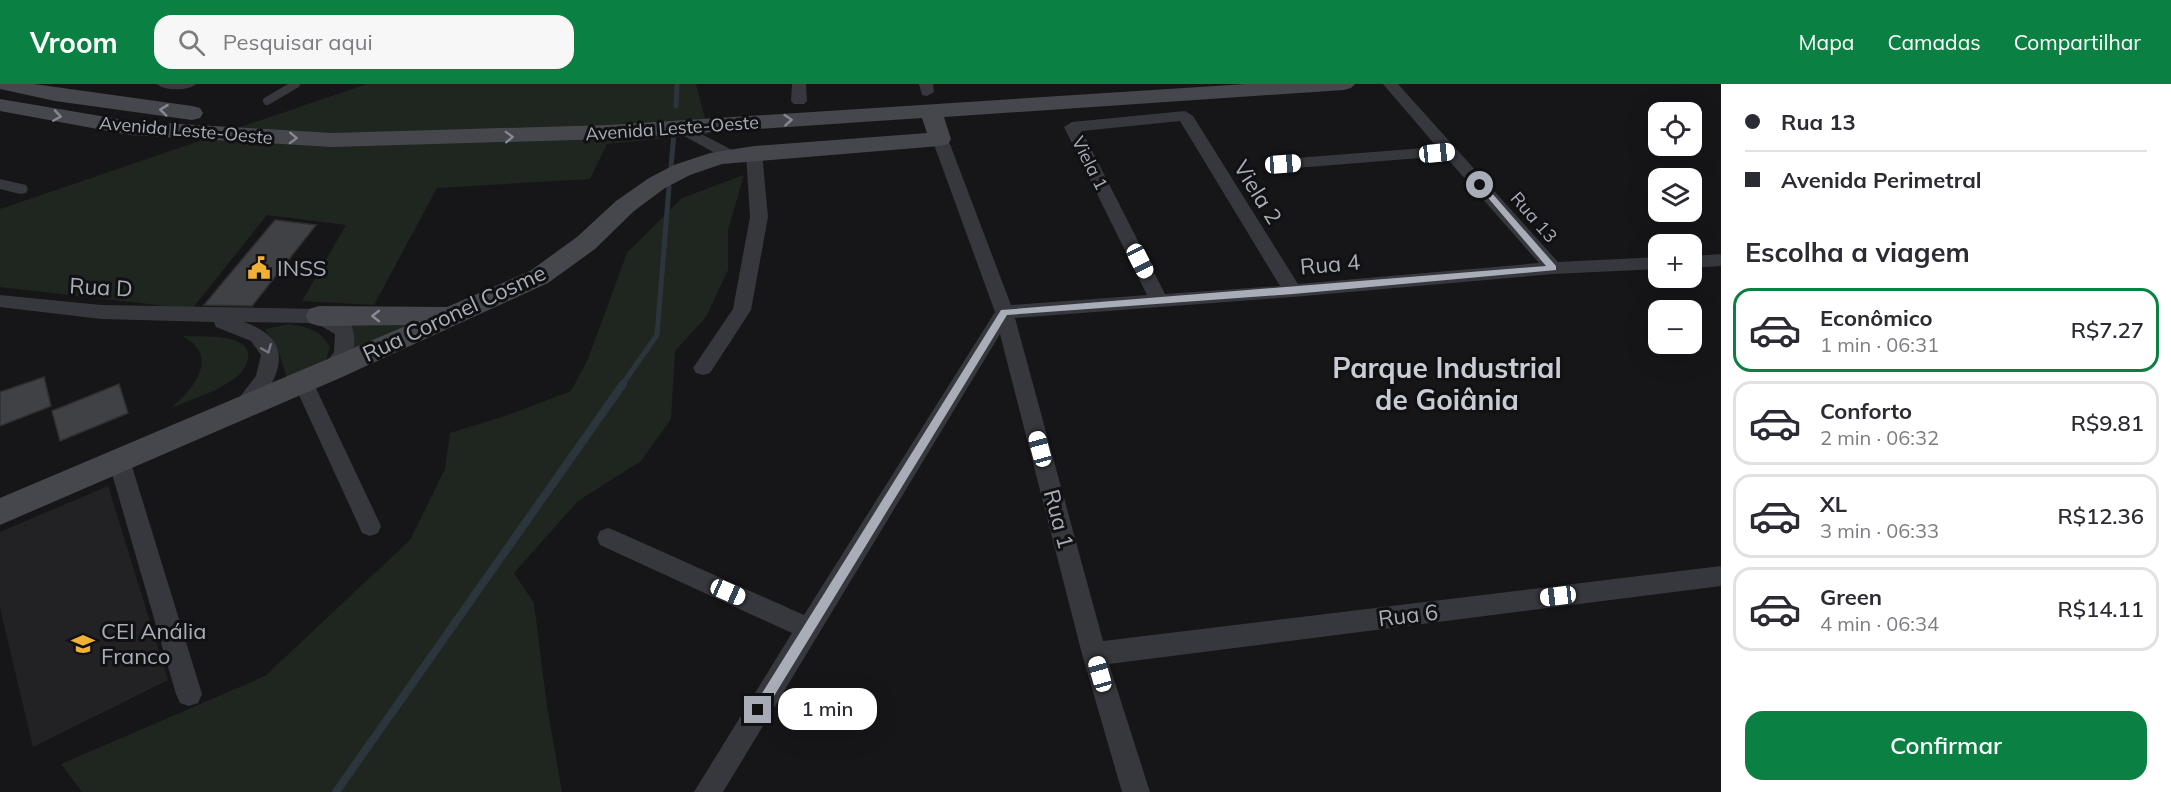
<!DOCTYPE html>
<html lang="pt">
<meta charset="utf-8">
<style>
body{margin:0;font-family:Mulish,sans-serif;background:#f7f7f7;color:#2b2b33;height:100vh;display:flex;flex-direction:column;font-size:22px;white-space:nowrap}
*{box-sizing:border-box;margin:0}
p{font-size:20px;color:#7c7c81}
.icon{flex:none;width:33px;height:33px;fill:none;stroke:currentColor;stroke-width:2;stroke-linecap:round;stroke-linejoin:round}
.map{position:relative;flex:1;overflow:hidden}
.sheet{display:flex;flex-direction:column;background:#fff;width:450px}
.sheet>*{flex:none}
.guide{display:grid;align-content:center;height:132px;padding:0 24px;background:#fff}
.controls{position:absolute;left:1648px;top:18px;display:grid;gap:12px}
.controls a{display:grid;place-items:center;width:54px;height:54px;border-radius:12px;background:#fff;box-shadow:0 6px 24px #0002;font-size:30px}
.end{position:absolute;width:27px;height:27px;margin:-14px;border:8px solid #a8adb8;background:#111;box-shadow:0 0 0 3px #111}
.from{border-radius:50%}
.bubble{position:absolute;height:42px;border-radius:18px;background:#fff;box-shadow:0 6px 24px #0002;font-size:20px;font-weight:600;line-height:42px;text-align:center}
.car{position:absolute;width:18px;height:36px;margin:-18px -9px;border-radius:8px;box-shadow:0 0 4px 2px #0007;background:linear-gradient(#fff 24%,#345 0 40%,#fff 0 76%,#345 0 86%,#fff 0)}
.guide b{display:flex;align-items:center;gap:21px;height:57px;font-size:22px}
.guide b+b{border-top:2px solid #e1e1e2}
.guide i{width:15px;height:15px;background:#2b2b33}
ul{padding:0;list-style:none}
li{display:flex;align-items:center;gap:18px;height:84px;margin:0 12px 9px;padding:0 12px;border:3px solid #e1e1e2;border-radius:18px}
li div{flex:1}
li b{display:block;font-size:22px}
li em{font-style:normal;font-weight:600}
li.on{border-color:#0b8043}
li>.icon{width:54px;height:54px;stroke-width:1.5}
h2{padding:0 24px;font-size:27px;line-height:72px}
.cta{display:flex;gap:12px;margin-top:auto;padding:12px 24px}
.cta a{flex:1;height:69px;border-radius:18px;background:#0b8043;color:#fff;font-size:24px;font-weight:600;line-height:69px;text-align:center}
header{display:flex;align-items:center;gap:36px;box-sizing:border-box;height:84px;padding:0 30px;background:#0b8043;color:#fff}
header strong{font-size:28px}
nav{display:flex;gap:33px;margin-inline-start:auto;font-size:21px}
.search{width:420px;height:54px;background:#f7f7f7;display:flex;align-items:center;gap:15px;box-sizing:border-box;padding:0 21px;border-radius:18px;color:#7c7c81;font-size:22px}
main{display:flex;flex:1;min-height:0}
.map>svg:first-child{display:block}
</style>
<header>
<strong>Vroom</strong>
<div class="search"><svg class="icon" aria-label="search" viewBox="0 0 24 24"><circle cx="10" cy="10" r="6"/><path d="M15 15l6 6"/></svg>Pesquisar aqui</div>
<nav><a>Mapa</a><a>Camadas</a><a>Compartilhar</a></nav>
</header>
<main>
<div class="map">
<svg width="1721" height="708" viewBox="0 0 1721 708">
<rect width="100%" height="100%" fill="#161618"/>
<path fill="#222225" d="M 108,402 L 168,596 L 33,663 L 0,524 L 0,448 Z"/>
<path fill="#1e261f" d="M 367,0 L 696,0 L 709,50 L 607,60 L 590,95 L 437,104 L 374,221 L 302,217 L 346,141 L 267,131 L 192,225 L 0,203 L 0,125 Z
M 744,91 L 728,146 L 728,186 L 706,233 L 675,267 L 671,335 L 641,377 L 578,417 L 514,489 L 534,519 L 547,622 L 562,708 L 82,708 L 61,680 L 265,592 L 410,456 L 445,385 L 450,349 L 508,331 L 571,307 L 588,275 L 627,169 L 682,114 Z
M 434,237 L 350,273 L 353,246 L 347,241 Z
M 289,240 C 307,243 321,246 330,263 L 326,276 L 287,294 L 279,269 L 265,245 Z
M 182,252 C 198,253 254,248 248,275 C 246,284 239,292 231,297 C 213,309 190,316 171,324 C 194,304 221,272 182,252 Z"/>
<g fill="none" stroke-linecap="round" stroke-linejoin="round">
<path stroke="#2c353c" stroke-width="5" d="M 676,22 L 677,0
M 671,82 L 674,50
M 622,301 L 657,251 L 669,103"/>
<path stroke="#2c353c" stroke-width="8" d="M 336,708 L 623,300"/>
</g>
<path fill="#404145" stroke="#303034" stroke-width="1.5" d="M 275,136 L 316,141 L 252,222 L 204,221 Z
M 44,293 L 51,322 L 0,342 L 0,308 Z
M 119,300 L 128,329 L 60,357 L 52,327 Z"/>
<g fill="none" stroke-linecap="round" stroke-linejoin="round">
<path stroke="#37383d" stroke-width="8" d="M 267,17 L 296,0"/>
<path fill="#37383d" fill-rule="evenodd" d="M 157,0 L 196,0 C 189,7 164,7 157,0 Z
M 792,0 L 806,0 L 807,17 L 804,20 L 794,20 L 791,17 Z
M 919,0 L 933,0 L 934,8 L 927,12 L 922,11 Z
M 1383,0 L 1398,0 L 1558,178 L 1659,173 L 1659,185 L 1553,190 L 1293,213 L 1015,234 L 1103,557 L 1721,482 L 1721,502 L 1109,580 L 1150,708 L 1122,708 L 1082,570 L 1000,250 L 723,708 L 694,708 L 792,549 L 600,461 L 597,454 L 600,447 L 608,444 L 616,447 L 804,531 L 995,228 L 932,55 L 934,52 L 940,50 L 948,55 L 1011,221 L 1147,211 L 1064,43 L 1072,38 L 1185,27 L 1193,32 L 1298,200 L 1539,179 L 1445,72 L 1283,85 L 1277,83 L 1275,80 L 1283,75 L 1437,63 ZM 1180,37 L 1280,202 L 1165,210 L 1082,47 Z
M 680,39 L 738,69 L 740,72 L 738,75 L 726,75 L 675,47 L 672,44 L 675,41 Z
M 754,64 L 762,69 L 768,133 L 751,226 L 710,289 L 703,291 L 696,289 L 693,284 L 733,225 L 750,133 L 746,69 Z
M 0,95 L 26,101 L 28,105 L 26,109 L 20,110 L 0,105 Z
M 1721,170 L 1721,182 L 1692,184 L 1692,172 Z
M 0,211 L 101,221 L 319,225 L 351,241 C 361,260 348,300 323,292 L 320,287 L 334,268 L 335,250 L 316,239 L 244,238 C 282,251 288,275 267,307 C 262,314 255,325 248,329 C 244,332 239,330 235,329 L 232,323 L 256,292 L 261,271 L 251,257 L 216,243 L 214,238 L 101,235 L 0,223 Z
M 303,290 L 310,293 L 313,298 L 381,442 L 378,449 L 370,452 L 362,449 L 359,442 L 293,298 L 296,293 Z
M 119,367 L 127,370 L 130,376 L 202,610 L 198,619 L 189,622 L 180,619 L 176,610 L 108,376 L 111,370 Z"/>
<path fill="#45474d" fill-rule="evenodd" d="M 0,0 L 34,0 L 192,22 L 200,24 L 203,29 L 200,34 L 192,36 L 55,17 L 0,5 Z
M 1246,0 L 1355,0 L 1351,4 L 1344,6 L 944,33 L 951,55 L 948,60 L 940,62 L 722,80 L 690,91 L 665,104 L 634,127 L 595,165 L 548,199 L 340,294 L 0,441 L 0,414 L 408,241 L 319,242 L 309,239 L 306,232 L 309,225 L 319,222 L 447,223 L 530,187 L 577,153 L 616,117 L 649,94 L 674,81 L 710,69 L 754,62 L 927,49 L 922,34 L 609,55 L 332,63 L 130,51 L 0,27 L 0,15 L 130,37 L 332,49 L 609,41 Z"/>
</g>
<defs><path id="oneway-chevron" d="M-2-3.5L2.5 0L-2 3.5" fill="none" stroke-width="1.6" stroke-linecap="round" stroke-linejoin="round" transform="scale(1.5)"/></defs>
<g stroke="#858993">
<use href="#oneway-chevron" transform="translate(164 26) rotate(-173)"/>
<use href="#oneway-chevron" transform="translate(57 32) rotate(9)"/>
<use href="#oneway-chevron" transform="translate(788 36) rotate(-4)"/>
<use href="#oneway-chevron" transform="translate(509 53) rotate(-2)"/>
<use href="#oneway-chevron" transform="translate(293 54) rotate(2)"/>
<use href="#oneway-chevron" transform="translate(376 232) rotate(180)"/>
</g>
<use stroke="#757881" href="#oneway-chevron" transform="translate(267 265) rotate(68)"/>
<path fill="#a8adb8" d="M 1478,99 L 1483,99 L 1556,182 L 1556,186 L 1293,210 L 1007,231 L 763,630 L 754,630 L 754,622 L 1001,226 L 1546,182 L 1478,102 Z"/>
<defs>
<g id="civic-bare" transform="scale(1.8)"><path d="M-.6-6.5H3V-4.5H.6V-3L4-1V1h2V6H-6V1h2V-1L-.6-3ZM-1.2 2.5V6h2.4V2.5Z" fill="#f2b134" stroke="#111113" stroke-width="2.5" paint-order="stroke"/></g>
<g id="school-bare" transform="scale(1.8)"><path d="M0-5L7-2L0 1L-7-2ZM-4 1L0 2.5L4 1V4Q0 6-4 4Z" fill="#f2b134" stroke="#111113" stroke-width="2.5" paint-order="stroke"/></g>
</defs>
<g fill-rule="evenodd">
<use href="#civic-bare" x="259" y="184"/>
<use href="#school-bare" x="83" y="560"/>
</g>
<g text-anchor="middle" dominant-baseline="central" stroke-width="6" stroke-linejoin="round" paint-order="stroke">
<g font-size="18" fill="#a8adb8" stroke="#111113">
<text transform="translate(672 44) rotate(-4)">Avenida Leste-Oeste</text>
<text transform="translate(186 46) rotate(5)">Avenida Leste-Oeste</text>
<text transform="translate(1090 79) rotate(63)">Viela 1</text>
<text transform="translate(1534 133) rotate(49)">Rua 13</text>
</g>
<g font-size="22" fill="#a8adb8" stroke="#111113">
<text transform="translate(1258 108) rotate(58)">Viela 2</text>
<text transform="translate(1330 180) rotate(-5)">Rua 4</text>
<text transform="translate(101 203) rotate(3)">Rua D</text>
<text transform="translate(454 229) rotate(-25)">Rua Coronel Cosme</text>
<text transform="translate(1059 435) rotate(75)">Rua 1</text>
<text transform="translate(1408 531) rotate(-7)">Rua 6</text>
</g>
<g font-size="22" fill="#a8adb8" stroke="#111113" text-anchor="start">
<text x="277" y="184">INSS</text>
<text x="101" y="547">CEI Anália<tspan x="101" dy="25">Franco</tspan></text>
</g>
<g font-size="28" font-weight="bold" fill="#c9ccd4" stroke="#111113">
<text x="1447" y="283">Parque Industrial<tspan x="1447" dy="32">de Goiânia</tspan></text>
</g>
</g>
</svg>
<div class="controls">
<a><svg class="icon" aria-label="locate" viewBox="0 0 24 24"><circle cx="12" cy="12" r="6"/><path d="M12 2v4M12 18v4M2 12h4M18 12h4"/></svg></a>
<a><svg class="icon" aria-label="layers" viewBox="0 0 24 24"><path d="M12 4l9 5-9 5-9-5zM3 14l9 5 9-5"/></svg></a>
<a>+</a>
<a>−</a>
</div>
<i class="end from" style="left:1480px;top:101px"></i>
<i class="end" style="left:758px;top:626px"></i>
<div class="bubble" style="left:778px;top:604px;width:99px">1 min</div>
<i class="car" style="left:1437px;top:69px;rotate:84deg"></i>
<i class="car" style="left:1283px;top:80px;rotate:86deg"></i>
<i class="car" style="left:1140px;top:177px;rotate:153deg"></i>
<i class="car" style="left:1040px;top:365px;rotate:345deg"></i>
<i class="car" style="left:728px;top:508px;rotate:114deg"></i>
<i class="car" style="left:1558px;top:512px;rotate:263deg"></i>
<i class="car" style="left:1100px;top:590px;rotate:344deg"></i>
</div>
<section class="sheet">
<div class="guide">
<b><i class="from"></i>Rua 13</b>
<b><i></i>Avenida Perimetral</b>
</div>
<h2>Escolha a viagem</h2>
<ul>
<li class="on"><svg class="icon" aria-label="car" viewBox="0 0 24 24"><path d="M5 17H2v-5l4-1 3-4h7l3 4 3 1v5h-3M9 17h6M6 11h13"/><circle cx="7" cy="17" r="2"/><circle cx="17" cy="17" r="2"/></svg><div><b>Econômico</b><p>1 min · 06:31</p></div><em>R$7.27</em></li>
<li><svg class="icon" aria-label="car" viewBox="0 0 24 24"><path d="M5 17H2v-5l4-1 3-4h7l3 4 3 1v5h-3M9 17h6M6 11h13"/><circle cx="7" cy="17" r="2"/><circle cx="17" cy="17" r="2"/></svg><div><b>Conforto</b><p>2 min · 06:32</p></div><em>R$9.81</em></li>
<li><svg class="icon" aria-label="car" viewBox="0 0 24 24"><path d="M5 17H2v-5l4-1 3-4h7l3 4 3 1v5h-3M9 17h6M6 11h13"/><circle cx="7" cy="17" r="2"/><circle cx="17" cy="17" r="2"/></svg><div><b>XL</b><p>3 min · 06:33</p></div><em>R$12.36</em></li>
<li><svg class="icon" aria-label="car" viewBox="0 0 24 24"><path d="M5 17H2v-5l4-1 3-4h7l3 4 3 1v5h-3M9 17h6M6 11h13"/><circle cx="7" cy="17" r="2"/><circle cx="17" cy="17" r="2"/></svg><div><b>Green</b><p>4 min · 06:34</p></div><em>R$14.11</em></li>
</ul>
<div class="cta"><a>Confirmar</a></div>
</section>
</main>
